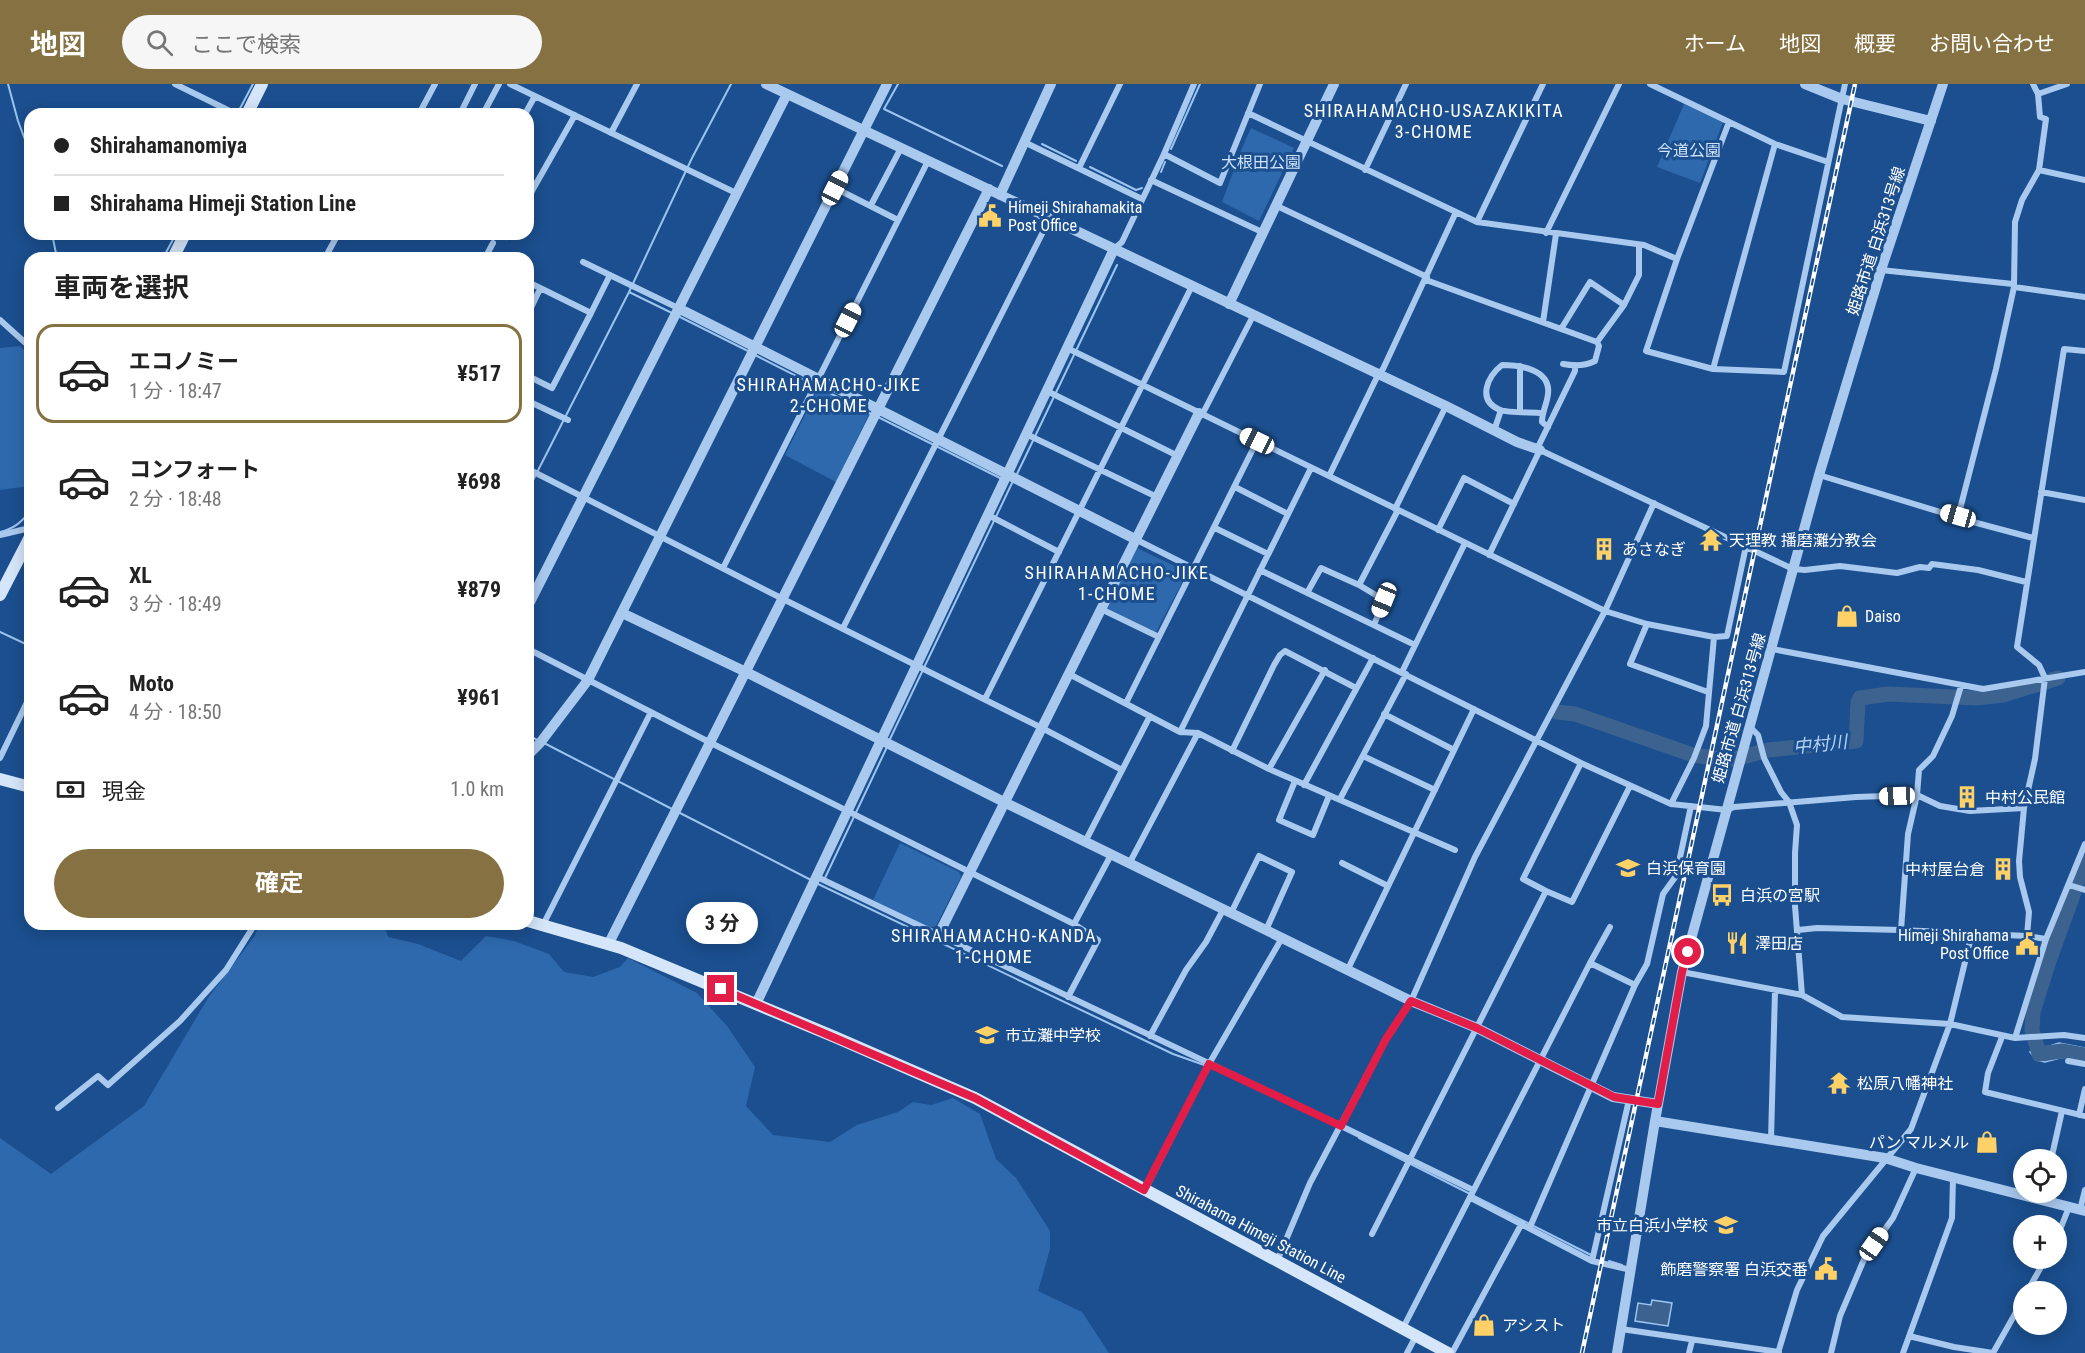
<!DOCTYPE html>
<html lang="ja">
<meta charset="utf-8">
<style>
body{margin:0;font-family:"Roboto Condensed","Noto Sans JP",sans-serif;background:#f6f6f6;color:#222;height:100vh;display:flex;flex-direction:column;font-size:22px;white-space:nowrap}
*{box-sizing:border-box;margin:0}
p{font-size:20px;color:#767676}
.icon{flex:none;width:33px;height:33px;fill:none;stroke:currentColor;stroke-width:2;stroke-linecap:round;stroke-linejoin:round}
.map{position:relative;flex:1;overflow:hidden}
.drawer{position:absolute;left:24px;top:168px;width:510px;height:678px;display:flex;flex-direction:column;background:#fff;border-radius:18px;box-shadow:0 3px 15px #0003}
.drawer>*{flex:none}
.banner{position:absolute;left:24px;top:24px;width:510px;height:132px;border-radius:18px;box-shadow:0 3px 15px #0003;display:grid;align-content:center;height:132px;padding:0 30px;background:#fff}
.controls{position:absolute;left:2013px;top:1065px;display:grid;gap:12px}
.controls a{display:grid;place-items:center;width:54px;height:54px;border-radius:50%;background:#fff;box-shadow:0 3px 15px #0003;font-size:30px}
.end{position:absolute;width:27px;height:27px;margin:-14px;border:8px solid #e11d48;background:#fff;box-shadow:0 0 0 3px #fff}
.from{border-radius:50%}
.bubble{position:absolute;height:42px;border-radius:21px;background:#fff;box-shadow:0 3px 15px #0003;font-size:20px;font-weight:700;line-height:42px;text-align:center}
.car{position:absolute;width:18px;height:36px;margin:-18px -9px;border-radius:8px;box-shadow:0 0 4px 2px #0007;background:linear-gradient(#fff 24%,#345 0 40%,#fff 0 76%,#345 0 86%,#fff 0)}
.banner b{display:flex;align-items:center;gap:21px;height:57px;font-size:22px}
.banner b+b{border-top:2px solid #e0e0e0}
.banner i{width:15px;height:15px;background:#222}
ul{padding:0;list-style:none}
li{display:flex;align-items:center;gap:18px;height:99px;margin:0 12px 9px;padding:0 18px;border:3px solid transparent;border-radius:18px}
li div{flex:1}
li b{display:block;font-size:22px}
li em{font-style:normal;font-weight:700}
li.on{border-color:#857141}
li>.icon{width:54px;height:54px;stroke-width:1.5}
h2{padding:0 30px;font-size:27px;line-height:72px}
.pay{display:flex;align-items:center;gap:15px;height:66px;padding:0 30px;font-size:22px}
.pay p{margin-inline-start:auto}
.cta{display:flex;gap:12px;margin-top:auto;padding:12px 30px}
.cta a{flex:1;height:69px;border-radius:36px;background:#857141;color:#fff;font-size:24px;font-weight:700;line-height:69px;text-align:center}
header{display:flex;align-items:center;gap:36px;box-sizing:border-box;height:84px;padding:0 30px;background:#857141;color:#fff}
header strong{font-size:28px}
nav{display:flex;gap:33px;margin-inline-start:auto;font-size:21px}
.search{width:420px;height:54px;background:#f6f6f6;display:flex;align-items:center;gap:15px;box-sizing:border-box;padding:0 21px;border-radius:33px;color:#767676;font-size:22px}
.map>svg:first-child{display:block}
</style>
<header>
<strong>地図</strong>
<div class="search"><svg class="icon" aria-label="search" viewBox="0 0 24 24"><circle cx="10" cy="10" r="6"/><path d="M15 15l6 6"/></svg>ここで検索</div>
<nav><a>ホーム</a><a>地図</a><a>概要</a><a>お問い合わせ</a></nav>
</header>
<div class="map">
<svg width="2085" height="1269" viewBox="0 0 2085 1269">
<rect width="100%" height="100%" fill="#1b4f8f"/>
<path fill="#2e69ad" d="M 1684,20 L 1723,38 L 1700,99 L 1657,83 Z
M 1251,44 L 1294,64 L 1259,137 L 1222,118 L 1242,64 Z
M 20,262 L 30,272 L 30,402 L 0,406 L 0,264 Z
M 818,305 L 869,330 L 836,398 L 785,371 Z
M 1137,464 L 1185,487 L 1186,491 L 1156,548 L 1106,524 Z
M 900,759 L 959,788 L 961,793 L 936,842 L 929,844 L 873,816 Z
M 260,840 L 384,840 L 388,853 L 418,860 L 461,877 L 486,852 L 514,857 L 549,870 L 564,888 L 593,893 L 620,883 L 628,874 L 697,909 L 727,942 L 755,983 L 746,1022 L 773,1051 L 830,1058 L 857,1041 L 898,1028 L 913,1018 L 931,1021 L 953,1014 L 980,1030 L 996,1075 L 1016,1094 L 1050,1147 L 1050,1165 L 1038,1207 L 1082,1228 L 1109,1269 L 0,1269 L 0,1054 L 51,1090 L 144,1022 L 208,914 L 254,853 Z"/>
<path fill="#3c6290" stroke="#9cc4f0" stroke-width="1.5" d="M 2059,959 L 2085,964 L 2085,975 L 2068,972 L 2045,978 L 2036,976 L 2030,968 Z
M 1652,1216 L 1672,1219 L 1668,1242 L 1635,1237 L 1638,1219 L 1651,1221 Z"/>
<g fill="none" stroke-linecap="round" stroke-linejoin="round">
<path stroke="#9cc4f0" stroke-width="2" d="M 8,0 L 18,37 L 30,69
M 898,0 L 884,25 L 1002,82
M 237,30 L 253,0
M 1042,60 L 1076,77
M 1171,65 L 1200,0
M 1090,83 L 1136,106 L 1142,104
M 1161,88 L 1165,78
M 52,150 L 57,174
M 163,174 L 176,150
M 629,208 L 672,229
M 680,233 L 750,268
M 755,271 L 873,331
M 878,333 L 1002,395
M 1017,390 L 1117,181
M 528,406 L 629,208 L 692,74 L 731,0
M 0,448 C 14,445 21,438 30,428
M 0,548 L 30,562
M 528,651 L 539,657
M 890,655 L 1013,397
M 544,659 L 672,725
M 680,729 L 811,796
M 824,796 L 887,663
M 816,799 L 1173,970 L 1207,982
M 1359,1054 L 1591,1171
M 1609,1177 L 1622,1181"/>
<path stroke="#3c6290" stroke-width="15" d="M 1557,628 L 1575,630 L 1693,671 L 1722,675 L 1735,675 L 1768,666 L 1856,657 L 1858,618 L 1860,614 L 1888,610 L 1977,614 L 2003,611 L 2058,594
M 2085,778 L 2048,880 L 2033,928 L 2032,946 L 2039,970 L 2062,967 L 2085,971"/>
<path stroke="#a9c9ee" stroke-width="6" d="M 175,0 L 236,30
M 510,0 L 736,109
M 1650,0 L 1775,60 L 1828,78
M 2038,10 L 2067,0
M 1248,29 L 1477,138 L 1644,161 L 1677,175
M 419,30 L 435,0
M 460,30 L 475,0
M 483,30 L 499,0
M 525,30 L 535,12
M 1729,38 L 1677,175 L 1646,267 L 1713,285 L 1784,288 L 1845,0
M 611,49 L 637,0
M 1024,58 L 1142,115
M 1164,70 L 1220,99 L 1260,0
M 1079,84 L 1120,0
M 1365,86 L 1406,0
M 2039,86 L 2085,96
M 1151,96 L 1264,149
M 835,104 L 898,136
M 528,114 L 575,31
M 871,121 L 901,64
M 1277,122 L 1427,193
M 1477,138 L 1543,0
M 1546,149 L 1619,0
M 506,153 L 508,150
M 1114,165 L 1122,158 L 1164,70 L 1194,0
M 325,174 L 338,150
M 485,174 L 493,159
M 583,178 L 678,224
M 1881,186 L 2013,200
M 1426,196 L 1597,258 L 1624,221 L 1639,191 L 1639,161
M 528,198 L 591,229 L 610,191
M 2014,203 L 2085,213
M 528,230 L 540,205
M 0,236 L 30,263
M 1543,238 L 1556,150
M 1561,245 L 1590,198 L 1624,221
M 1067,264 L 1605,527 L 1647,540 L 1714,553 L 1706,642 L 1694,674 L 1671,720
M 1563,280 C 1574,282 1585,282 1595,277 L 1599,262 L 1597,258
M 1520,282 L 1520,327
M 1713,285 L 1775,60
M 528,292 L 552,304 L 591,229
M 1047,307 L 1178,372
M 528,317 L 568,336
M 1542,329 C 1532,328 1509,329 1500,326 C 1476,316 1488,292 1502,281 C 1521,281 1551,286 1548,310 C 1547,320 1542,328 1542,338 L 1548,343
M 1202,331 L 1253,232
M 1494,347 L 1501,326
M 1026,350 L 1157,413
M 1537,365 L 1575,287 L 1575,281
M 528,385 L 783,515 L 1042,644 L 1122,686
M 1819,391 L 1973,438 L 2033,454
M 1329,392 L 1378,291 L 1383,285 L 1456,128
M 1235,403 L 1288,430
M 2041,408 L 2085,416
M 1395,425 L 1446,322
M 988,431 L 1059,468
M 1958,433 L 1996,285 L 2014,203 L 2015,138 L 2022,116 L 2039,86 L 2046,35 L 2040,33 L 2038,10 L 2033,0
M 1215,444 L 1268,470
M 1438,446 L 1464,394 L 1514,420
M 0,451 L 30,444
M 1135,455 L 1581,679 L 1671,720 L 1727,726 L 1734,723 L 1856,713 L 1917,711 L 1940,722 L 1970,727 L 2024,724
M 1489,471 L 1540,366 L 1793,485 L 1805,486 L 1840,482 L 1897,489 L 1920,483 L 1929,484 L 1932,480 L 1978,486 L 2026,498
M 723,484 L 928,77
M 1260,486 L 1415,561
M 1359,501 L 1398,426
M 1307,509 L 1321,484 L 1359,501 L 1384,516 L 1374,541
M 1101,525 L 1159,553
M 1647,540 L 1630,580 L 1708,608
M 843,544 L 1050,134
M 1714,553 L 1727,552 L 1746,462
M 528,565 L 711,659 L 1074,840 L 1098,856 L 1068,913
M 1772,565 L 1983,605 L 2085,588
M 1402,588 L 1465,459
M 1069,590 L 1180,648 L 1198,649 L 1269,685 L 1455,766
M 985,615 L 1192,202
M 1126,619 L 1257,357
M 1384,630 L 1454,666
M 1750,643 L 1758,651 L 1764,674 L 1781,708 L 1789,718 L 1797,741 L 1795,769 L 1795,822 L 1802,911
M 1180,648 L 1311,384
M 1232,667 L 1274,581 L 1280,571 L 1285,567 L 1356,604
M 1363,672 L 1435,706
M 0,674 L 30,612
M 1269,685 L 1325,586
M 1295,697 L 1279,736 L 1313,751 L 1329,712
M 1304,701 L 1373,574
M 1340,715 L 1406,590
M 1085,758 L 1150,632
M 1342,779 L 1388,802
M 1129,780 L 1198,649
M 815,792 L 1341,1042 L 1473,1106
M 2069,801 L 2085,806
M 1546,807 L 1572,818 L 1630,702
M 1231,829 L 1259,772 L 1292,788 L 1266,846
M 1074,840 L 1111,771
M 543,841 L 651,628
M 1798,846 L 1817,844 L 1901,846 L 2027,852 L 2046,855
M 1901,846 L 1908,750 L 1917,711 L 1919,686 L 1933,672 L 1952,632 L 1961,602
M 2027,852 L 2029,828 L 2020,793 L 2019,777 L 2024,724 L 2035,675 L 2045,594 L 2039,581 L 2017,563 L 2064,265 L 2085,267
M 1590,879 L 1635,901
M 1347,887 L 1474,625
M 1682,888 L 1802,911 L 1842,933 L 1950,940 L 2015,954 L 2064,951 L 2085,954
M 1150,952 L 1186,886 L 1206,858 L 1223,826
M 2002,953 L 1988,989 L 1985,1008 L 2085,1032
M 2015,954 L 2046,855 L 2085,760
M 2068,977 L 2085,980
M 58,1024 L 98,992 L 108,1001 L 180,937 L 226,886 L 255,840
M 2079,1031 L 2085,1005
M 1771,1055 L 1775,907
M 2051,1076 L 2062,1027
M 1145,1106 L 1209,980 L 1282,854
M 1471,1114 L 1592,1177 L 1631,1186
M 2080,1126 L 2085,1106
M 1530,1143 L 1635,901 L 1647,880 L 1663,810 L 1676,792 L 1691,722
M 1372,1150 L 1546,807 L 1523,795 L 1581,679
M 2056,1156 L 2069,1123
M 1277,1177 L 1310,1099 L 1386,955 L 1411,917 L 1475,773 L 1605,527 L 1654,419
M 1592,1177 L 1629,1016
M 2027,1208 L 2046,1174
M 1403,1244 L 1590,879 L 1610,843
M 1621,1245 L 1779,1268
M 1909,1252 L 1954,1263 L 1993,1269
M 1407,1269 L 1416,1252
M 1452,1269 L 1522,1139
M 1689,1269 L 1692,1257
M 1778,1269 L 1797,1206 L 1823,1152 L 1911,1045 L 1950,940 L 1972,849
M 1831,1269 L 1840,1232 L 1865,1173 L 1893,1134 L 1916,1084
M 1903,1269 L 1952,1134 L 1953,1094
M 1993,1269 L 2024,1214"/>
<path stroke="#a9c9ee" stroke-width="10" d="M 766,0 L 1446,322 L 1517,358 L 1540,366
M 1805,0 L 1842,15 L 1931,37
M 1000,111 L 1051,0
M 1229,220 L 1334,0
M 678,224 L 1135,455
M 528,522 L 787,10
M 622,529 L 746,588 L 1006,719 L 1411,917 L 1477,944 L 1613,1013 L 1658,1020
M 528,671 L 540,659 L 588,596 L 887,0
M 938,852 L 1199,329
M 609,859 L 989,105
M 756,920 L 1114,165
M 1655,1037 L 1885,1074 L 1916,1084 L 2085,1127
M 1617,1269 L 1655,1037 L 1682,888 L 1819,391 L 1881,186 L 1943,0"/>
<path stroke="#d6e6fa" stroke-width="12" d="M 247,30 L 262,0
M 173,174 L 185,150
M 0,511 L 30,453
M 0,695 L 30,703
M 528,837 L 621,864 L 835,953 L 975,1014 L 1448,1269"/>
<g stroke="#fff" stroke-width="4.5">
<path id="rail" d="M 1582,1269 L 1855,0"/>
</g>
<use href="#rail" stroke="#1b4f8f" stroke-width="2" stroke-dasharray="7" stroke-linecap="butt"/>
</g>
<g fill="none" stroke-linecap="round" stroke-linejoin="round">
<path stroke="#e11d48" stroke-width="8" d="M 721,905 L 975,1014 L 1144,1106 L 1209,980 L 1341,1042 L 1386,955 L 1411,917 L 1477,944 L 1614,1013 L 1658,1020 L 1682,888 L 1688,868"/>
</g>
<defs>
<g id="civic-bare" transform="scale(1.8)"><path d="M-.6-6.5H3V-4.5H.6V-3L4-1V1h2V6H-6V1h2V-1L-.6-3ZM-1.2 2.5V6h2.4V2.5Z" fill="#ffd166" stroke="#1b4f8f" stroke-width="2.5" paint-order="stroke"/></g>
<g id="temple-bare" transform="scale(1.8)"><path d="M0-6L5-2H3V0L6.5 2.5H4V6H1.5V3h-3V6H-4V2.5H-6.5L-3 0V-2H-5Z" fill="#ffd166" stroke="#1b4f8f" stroke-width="2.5" paint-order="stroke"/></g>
<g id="building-bare" transform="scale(1.8)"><path d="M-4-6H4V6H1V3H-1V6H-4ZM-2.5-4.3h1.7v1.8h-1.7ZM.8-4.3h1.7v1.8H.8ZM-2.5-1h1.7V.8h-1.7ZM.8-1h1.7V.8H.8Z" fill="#ffd166" stroke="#1b4f8f" stroke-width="2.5" paint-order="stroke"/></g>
<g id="shop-bare" transform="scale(1.8)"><path d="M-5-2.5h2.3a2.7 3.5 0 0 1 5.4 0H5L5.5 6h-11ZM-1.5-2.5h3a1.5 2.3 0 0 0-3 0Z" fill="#ffd166" stroke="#1b4f8f" stroke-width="2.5" paint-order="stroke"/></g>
<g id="school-bare" transform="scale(1.8)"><path d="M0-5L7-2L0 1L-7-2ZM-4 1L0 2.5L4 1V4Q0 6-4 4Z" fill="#ffd166" stroke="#1b4f8f" stroke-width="2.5" paint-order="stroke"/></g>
<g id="bus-bare" transform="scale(1.8)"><path d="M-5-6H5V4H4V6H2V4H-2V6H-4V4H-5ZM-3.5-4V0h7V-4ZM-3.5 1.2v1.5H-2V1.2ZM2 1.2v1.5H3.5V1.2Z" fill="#ffd166" stroke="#1b4f8f" stroke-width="2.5" paint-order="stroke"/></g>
<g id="restaurant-bare" transform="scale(1.8)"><path d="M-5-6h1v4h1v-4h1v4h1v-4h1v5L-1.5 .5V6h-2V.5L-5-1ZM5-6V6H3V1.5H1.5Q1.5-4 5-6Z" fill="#ffd166" stroke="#1b4f8f" stroke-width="2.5" paint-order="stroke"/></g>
</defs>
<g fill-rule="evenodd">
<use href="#civic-bare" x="990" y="132"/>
<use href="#temple-bare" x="1711" y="456"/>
<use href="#building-bare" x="1604" y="465"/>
<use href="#shop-bare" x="1847" y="532"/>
<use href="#building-bare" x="1967" y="713"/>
<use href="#school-bare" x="1628" y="784"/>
<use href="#building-bare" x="2003" y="785"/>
<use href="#bus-bare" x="1722" y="811"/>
<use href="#restaurant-bare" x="1737" y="859"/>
<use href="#civic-bare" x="2027" y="860"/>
<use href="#school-bare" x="987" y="951"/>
<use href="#temple-bare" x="1839" y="999"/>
<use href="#shop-bare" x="1987" y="1058"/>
<use href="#school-bare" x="1726" y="1141"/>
<use href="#civic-bare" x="1826" y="1185"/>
<use href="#shop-bare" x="1484" y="1241"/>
</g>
<g text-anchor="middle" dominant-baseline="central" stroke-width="6" stroke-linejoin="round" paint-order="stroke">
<g font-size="16" fill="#cfe3fa" stroke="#1b4f8f">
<text x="1689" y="66">今道公園</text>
<text x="1261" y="78">大根田公園</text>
</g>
<g font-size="16" fill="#fff" stroke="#1b4f8f" text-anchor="start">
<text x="1008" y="123">Himeji Shirahamakita<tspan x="1008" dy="18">Post Office</tspan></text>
<text x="1729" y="456">天理教 播磨灘分教会</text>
<text x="1622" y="465">あさなぎ</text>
<text x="1865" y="532">Daiso</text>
<text x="1985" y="713">中村公民館</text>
<text x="1646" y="784">白浜保育園</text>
<text x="1985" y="785" text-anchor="end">中村屋台倉</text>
<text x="1740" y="811">白浜の宮駅</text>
<text x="2009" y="851" text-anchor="end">Himeji Shirahama<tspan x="2009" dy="18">Post Office</tspan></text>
<text x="1755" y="859">澤田店</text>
<text x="1005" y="951">市立灘中学校</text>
<text x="1857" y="999">松原八幡神社</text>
<text x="1969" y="1058" text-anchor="end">パン マルメル</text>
<text x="1708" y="1141" text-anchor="end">市立白浜小学校</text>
<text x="1808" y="1185" text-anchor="end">飾磨警察署 白浜交番</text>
<text x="1502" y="1241">アシスト</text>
</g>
<g font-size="16" fill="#fff" stroke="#1b4f8f">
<text transform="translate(1876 157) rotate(-72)">姫路市道 白浜313号線</text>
<text transform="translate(1739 624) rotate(-74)">姫路市道 白浜313号線</text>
<text transform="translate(1261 1150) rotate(28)">Shirahama Himeji Station Line</text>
</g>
<g font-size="18" letter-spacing="1.5" fill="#fff" stroke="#1b4f8f">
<text x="1434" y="26">SHIRAHAMACHO-USAZAKIKITA<tspan x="1434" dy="21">3-CHOME</tspan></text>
<text x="829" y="300">SHIRAHAMACHO-JIKE<tspan x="829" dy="21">2-CHOME</tspan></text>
<text x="1117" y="488">SHIRAHAMACHO-JIKE<tspan x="1117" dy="21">1-CHOME</tspan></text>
<text x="994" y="851">SHIRAHAMACHO-KANDA<tspan x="994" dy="21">1-CHOME</tspan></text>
</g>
<g font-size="18" font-style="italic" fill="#b5d3f5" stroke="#1b4f8f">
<text transform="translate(1820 660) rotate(-6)">中村川</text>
</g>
</g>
</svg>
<div class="controls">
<a><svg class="icon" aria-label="locate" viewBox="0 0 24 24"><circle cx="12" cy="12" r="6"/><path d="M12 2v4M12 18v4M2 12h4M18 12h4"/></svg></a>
<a>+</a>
<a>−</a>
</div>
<i class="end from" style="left:1688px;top:868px"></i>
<i class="end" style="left:721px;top:905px"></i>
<div class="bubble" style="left:686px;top:818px;width:72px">3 分</div>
<i class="car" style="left:835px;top:104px;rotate:27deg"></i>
<i class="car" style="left:848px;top:236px;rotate:27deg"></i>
<i class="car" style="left:1257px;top:357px;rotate:296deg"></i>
<i class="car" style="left:1958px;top:432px;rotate:286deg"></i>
<i class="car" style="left:1384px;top:516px;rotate:202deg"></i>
<i class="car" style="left:1897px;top:712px;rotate:268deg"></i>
<i class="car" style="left:1874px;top:1160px;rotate:35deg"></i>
<div class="banner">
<b><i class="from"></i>Shirahamanomiya</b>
<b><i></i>Shirahama Himeji Station Line</b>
</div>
<section class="drawer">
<h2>車両を選択</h2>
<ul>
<li class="on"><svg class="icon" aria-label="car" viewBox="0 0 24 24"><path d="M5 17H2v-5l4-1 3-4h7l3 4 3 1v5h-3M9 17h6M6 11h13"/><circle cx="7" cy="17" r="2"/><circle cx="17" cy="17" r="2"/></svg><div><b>エコノミー</b><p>1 分 · 18:47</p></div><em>¥517</em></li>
<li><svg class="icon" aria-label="car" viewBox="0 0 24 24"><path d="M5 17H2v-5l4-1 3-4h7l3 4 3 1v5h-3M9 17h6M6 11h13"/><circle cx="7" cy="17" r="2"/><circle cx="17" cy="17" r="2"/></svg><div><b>コンフォート</b><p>2 分 · 18:48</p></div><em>¥698</em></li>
<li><svg class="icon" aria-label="car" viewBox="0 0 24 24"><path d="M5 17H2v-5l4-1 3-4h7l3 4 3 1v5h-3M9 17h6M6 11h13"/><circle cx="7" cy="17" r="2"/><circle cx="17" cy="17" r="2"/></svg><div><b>XL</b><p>3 分 · 18:49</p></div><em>¥879</em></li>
<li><svg class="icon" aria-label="car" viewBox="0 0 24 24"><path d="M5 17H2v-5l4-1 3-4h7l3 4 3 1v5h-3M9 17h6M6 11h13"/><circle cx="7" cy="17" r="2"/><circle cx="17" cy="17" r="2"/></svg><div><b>Moto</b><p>4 分 · 18:50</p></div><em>¥961</em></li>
</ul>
<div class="pay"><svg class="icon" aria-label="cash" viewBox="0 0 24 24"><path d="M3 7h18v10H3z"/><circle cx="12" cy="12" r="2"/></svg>現金<p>1.0 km</p></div>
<div class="cta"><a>確定</a></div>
</section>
</div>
